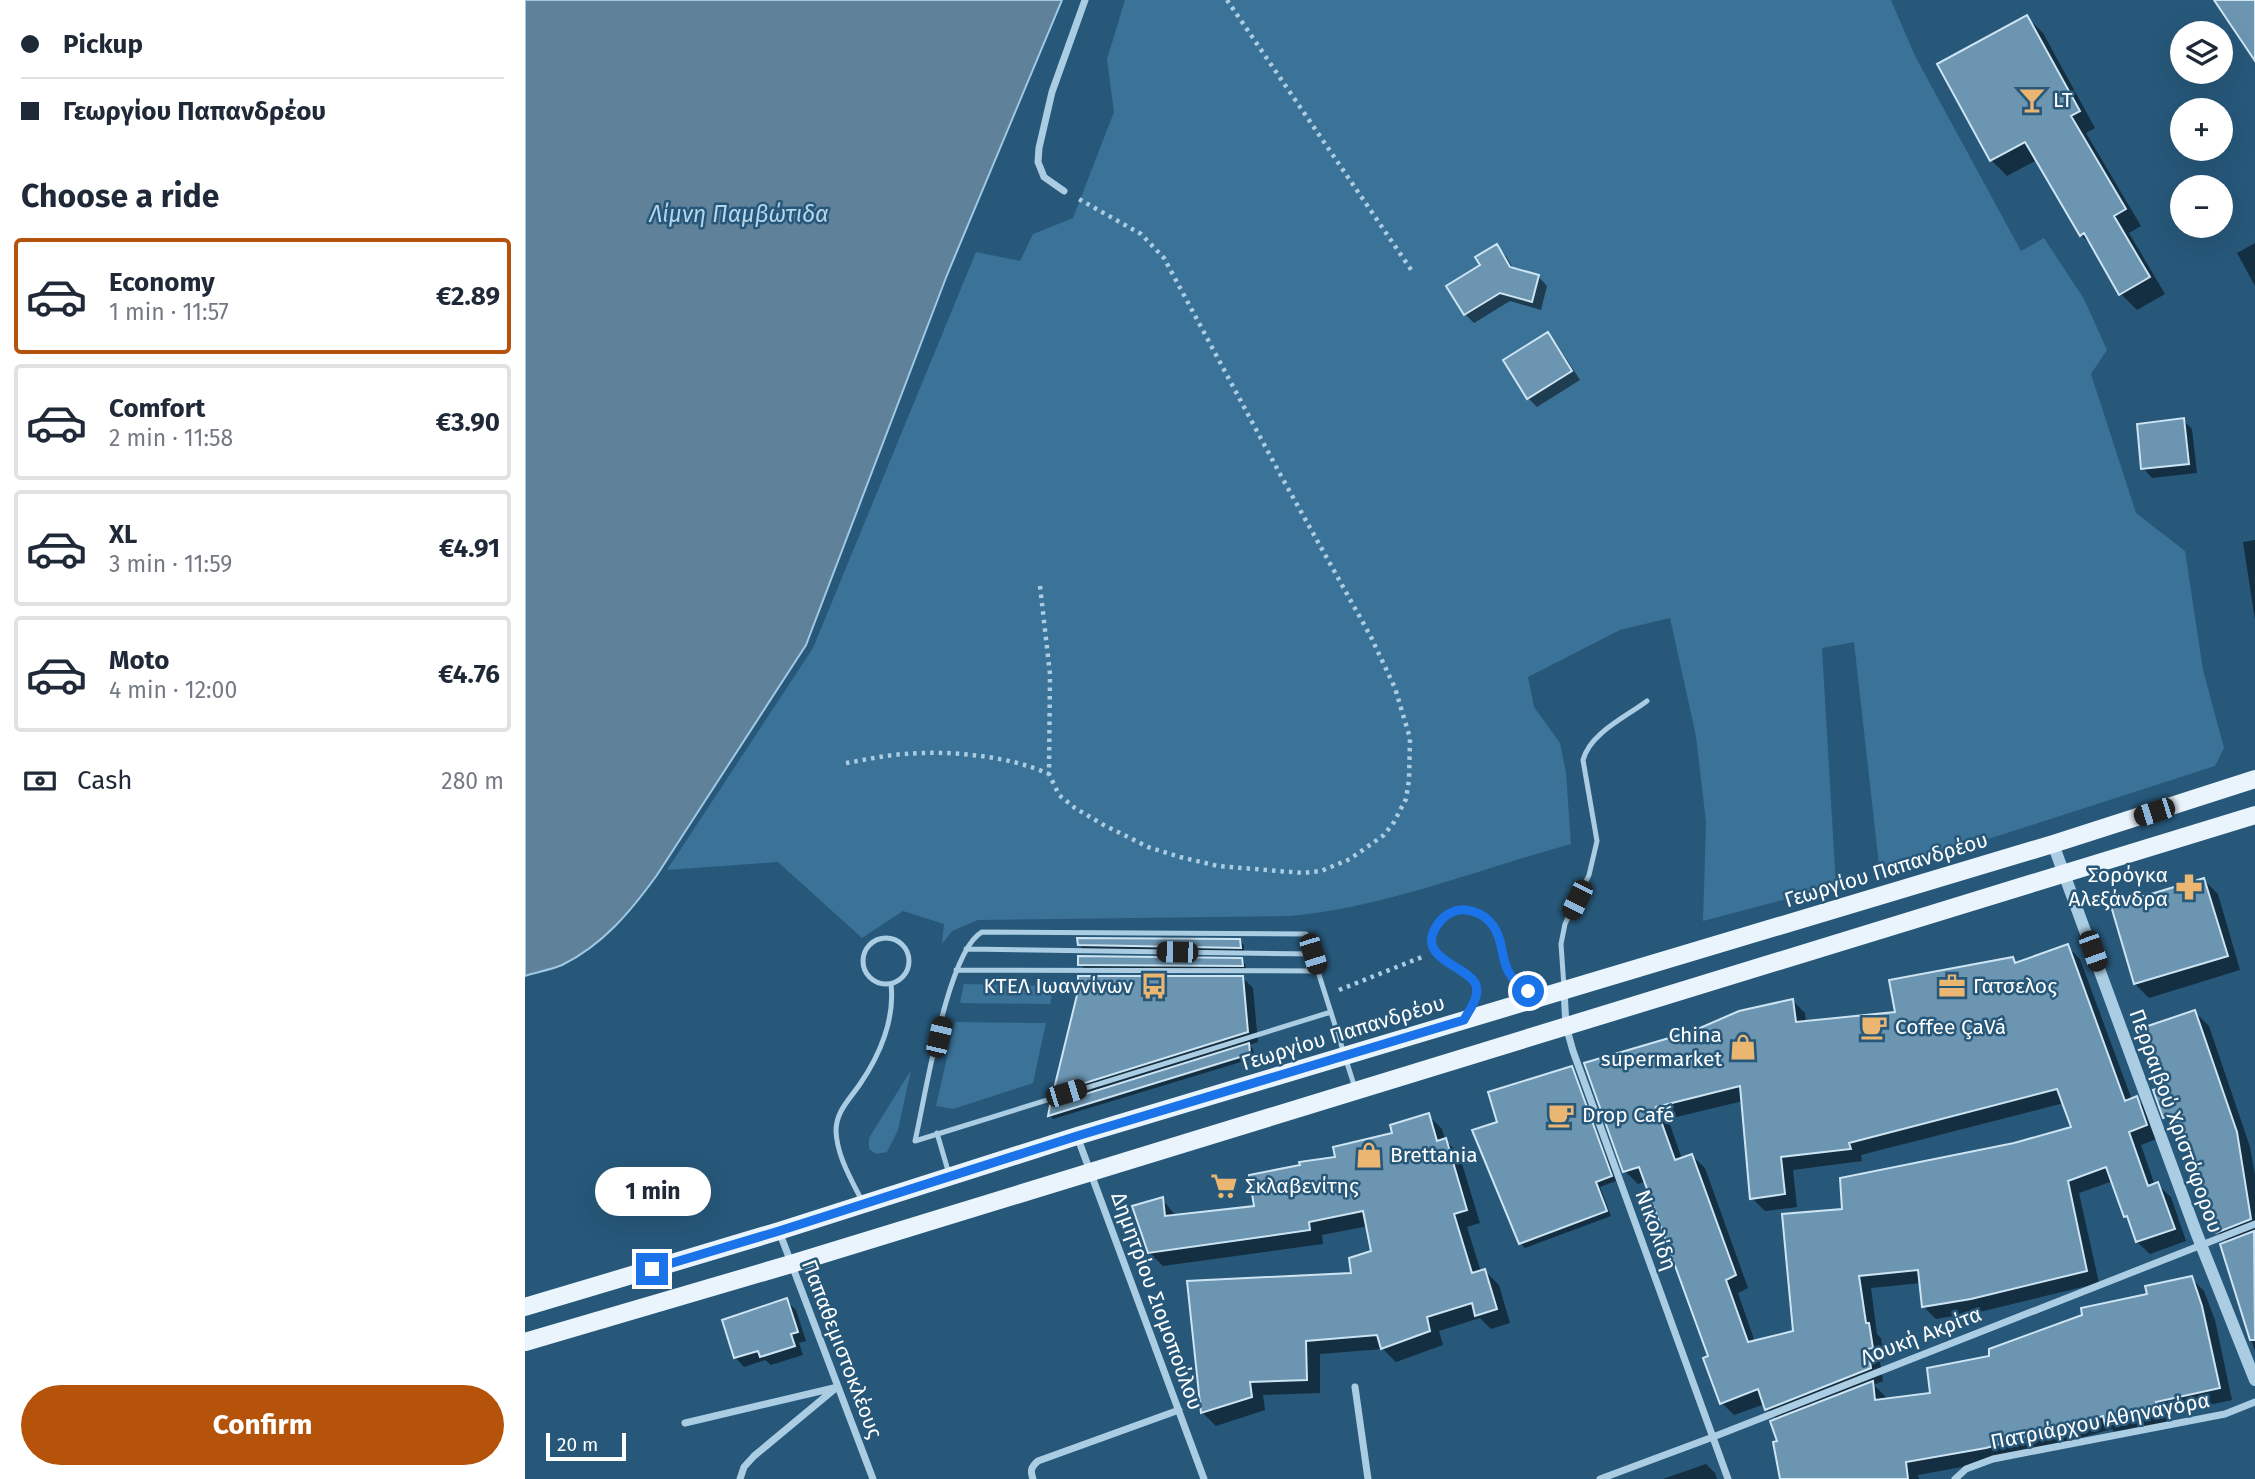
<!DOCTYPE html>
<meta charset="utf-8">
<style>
body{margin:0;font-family:"Fira Sans",sans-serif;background:#f6f6f7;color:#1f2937;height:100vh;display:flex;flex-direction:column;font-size:26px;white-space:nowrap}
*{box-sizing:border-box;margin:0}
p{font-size:23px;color:#747a83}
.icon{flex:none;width:38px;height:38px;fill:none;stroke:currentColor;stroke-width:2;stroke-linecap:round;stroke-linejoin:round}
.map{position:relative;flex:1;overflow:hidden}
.sheet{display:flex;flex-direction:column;background:#fff;width:525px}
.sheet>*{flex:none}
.guide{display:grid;align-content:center;height:154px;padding:0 21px;background:#fff}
.tools{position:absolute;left:1645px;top:21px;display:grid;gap:14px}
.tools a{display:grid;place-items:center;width:63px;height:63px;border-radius:50%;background:#fff;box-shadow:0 7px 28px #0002;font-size:35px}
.scale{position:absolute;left:21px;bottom:18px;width:80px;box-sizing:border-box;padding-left:7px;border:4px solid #fff;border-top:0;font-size:19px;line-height:24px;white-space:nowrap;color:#fff;-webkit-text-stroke:5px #27587a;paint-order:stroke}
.end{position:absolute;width:32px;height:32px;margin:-16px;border:9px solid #1a73e8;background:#fff;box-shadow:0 0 0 4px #fff}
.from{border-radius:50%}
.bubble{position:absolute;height:49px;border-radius:24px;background:#fff;box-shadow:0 7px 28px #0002;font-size:23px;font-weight:700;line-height:49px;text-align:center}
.car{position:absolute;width:21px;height:42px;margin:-21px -10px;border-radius:9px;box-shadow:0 0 5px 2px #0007;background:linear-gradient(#222 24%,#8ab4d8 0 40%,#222 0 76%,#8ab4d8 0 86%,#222 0)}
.guide b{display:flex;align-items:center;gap:24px;height:66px;font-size:26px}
.guide b+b{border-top:2px solid #e0e1e3}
.guide i{width:18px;height:18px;background:#1f2937}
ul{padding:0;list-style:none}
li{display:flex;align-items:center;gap:21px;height:116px;margin:0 14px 10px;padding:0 7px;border:4px solid #e0e1e3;border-radius:7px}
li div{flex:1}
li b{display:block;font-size:26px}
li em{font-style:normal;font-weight:700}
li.on{border-color:#b45309}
li>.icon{width:63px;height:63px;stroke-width:1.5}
h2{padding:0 21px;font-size:32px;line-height:84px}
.pay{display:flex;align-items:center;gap:18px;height:77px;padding:0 21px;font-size:26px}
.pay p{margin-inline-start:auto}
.cta{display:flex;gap:14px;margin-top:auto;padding:14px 21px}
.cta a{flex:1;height:80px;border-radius:42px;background:#b45309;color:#fff;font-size:28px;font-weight:700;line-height:80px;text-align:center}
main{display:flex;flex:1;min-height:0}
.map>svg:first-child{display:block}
</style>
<main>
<section class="sheet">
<div class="guide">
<b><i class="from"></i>Pickup</b>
<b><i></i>Γεωργίου Παπανδρέου</b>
</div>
<h2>Choose a ride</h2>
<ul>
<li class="on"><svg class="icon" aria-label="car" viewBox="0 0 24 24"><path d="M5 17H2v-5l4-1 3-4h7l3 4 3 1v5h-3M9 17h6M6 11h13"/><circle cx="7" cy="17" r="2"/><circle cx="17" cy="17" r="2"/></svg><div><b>Economy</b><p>1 min · 11:57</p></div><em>€2.89</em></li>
<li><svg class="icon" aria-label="car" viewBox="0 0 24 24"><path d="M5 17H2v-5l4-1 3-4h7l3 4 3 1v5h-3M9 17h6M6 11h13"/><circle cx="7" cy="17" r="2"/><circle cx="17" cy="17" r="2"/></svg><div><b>Comfort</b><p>2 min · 11:58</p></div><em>€3.90</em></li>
<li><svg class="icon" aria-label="car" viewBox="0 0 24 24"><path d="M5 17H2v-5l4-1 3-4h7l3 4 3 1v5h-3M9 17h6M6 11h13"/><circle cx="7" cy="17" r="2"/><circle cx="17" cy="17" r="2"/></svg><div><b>XL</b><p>3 min · 11:59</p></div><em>€4.91</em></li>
<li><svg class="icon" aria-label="car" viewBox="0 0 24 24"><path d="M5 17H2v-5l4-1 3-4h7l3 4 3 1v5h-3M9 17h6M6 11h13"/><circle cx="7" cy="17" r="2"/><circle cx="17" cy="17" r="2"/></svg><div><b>Moto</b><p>4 min · 12:00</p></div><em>€4.76</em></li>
</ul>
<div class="pay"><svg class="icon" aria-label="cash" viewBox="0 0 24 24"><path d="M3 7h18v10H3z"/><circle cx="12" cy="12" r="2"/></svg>Cash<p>280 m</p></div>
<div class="cta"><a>Confirm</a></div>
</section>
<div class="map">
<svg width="1730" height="1479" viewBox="0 0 1730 1479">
<rect width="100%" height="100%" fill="#27587a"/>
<path fill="#3b7297" d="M 600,0 L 1366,0 L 1390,56 L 1496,251 L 1519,238 L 1559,299 L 1582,350 L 1566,374 L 1611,513 L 1660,551 L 1678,670 L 1699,748 L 1690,766 L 1355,874 L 1329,642 L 1297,648 L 1311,886 L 1178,921 L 1181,822 L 1171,736 L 1145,618 L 1095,630 L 1003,677 L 1009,707 L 1035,743 L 1041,773 L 1046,844 C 954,869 860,908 764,916 L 453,920 L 427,931 L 417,944 L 419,924 L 378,911 L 337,938 L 253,862 L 142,870 L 288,648 L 451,252 L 495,261 L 508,234 L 548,218 L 589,112 L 582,59 Z
M 439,984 L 529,986 L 525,1004 L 435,1003 Z
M 430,1022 L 521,1023 L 508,1083 L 428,1109 L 411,1106 Z
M 386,1070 L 373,1130 L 362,1152 L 351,1154 L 344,1149 L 344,1138 Z"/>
<path fill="#5f829a" stroke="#9fc9e4" stroke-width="2" d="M 0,0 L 537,0 L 422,275 L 281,645 L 132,875 C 106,911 78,945 37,965 C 25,970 12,972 0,976 Z"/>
<path fill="#0007" fill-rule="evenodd" d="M 1502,17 L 1518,33 L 1570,128 L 1561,133 L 1616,226 L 1604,233 L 1640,294 L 1612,310 L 1596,294 L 1570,249 L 1556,235 L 1512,160 L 1482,176 L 1466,160 Z
M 1730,243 L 1730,286 L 1712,253 Z
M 972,247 L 981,256 L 989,270 L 1013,276 L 1022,286 L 1016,310 L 985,301 L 949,323 L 940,314 L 957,266 Z
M 1022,334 L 1031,343 L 1055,380 L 1012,407 L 1003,398 Z
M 1658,420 L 1667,429 L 1672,473 L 1627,478 L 1618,468 Z
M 1730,540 L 1730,620 L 1718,542 Z
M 1679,880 L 1693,894 L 1715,970 L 1624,998 L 1610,984 Z
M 715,941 L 719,945 L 719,951 L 558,949 L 554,945 Z
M 1542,946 L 1555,959 L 1607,1100 L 1611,1098 L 1624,1111 L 1634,1138 L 1616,1145 L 1630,1186 L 1633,1185 L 1646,1197 L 1661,1241 L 1625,1254 L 1612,1242 L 1588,1181 L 1554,1193 L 1574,1283 L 1459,1311 L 1411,1319 L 1398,1306 L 1396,1283 L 1346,1288 L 1352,1334 L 1356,1338 L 1359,1361 L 1355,1362 L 1358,1381 L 1349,1385 L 1360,1396 L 1361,1401 L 1407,1394 L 1466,1357 L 1666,1278 L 1679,1291 L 1690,1320 L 1707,1400 L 1643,1414 L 1646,1426 L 1594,1437 L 1587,1429 L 1475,1460 L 1393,1475 L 1394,1479 L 1257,1479 L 1253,1420 L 1242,1409 L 1240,1404 L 1209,1415 L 1197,1403 L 1185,1357 L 1121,1181 L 1113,1184 L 1100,1171 L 1061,1064 L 1268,1001 L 1280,1013 L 1281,1023 L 1372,1014 L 1488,959 L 1493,964 ZM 1218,1101 L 1227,1198 L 1240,1211 L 1272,1207 L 1268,1170 L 1337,1161 L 1336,1155 L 1539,1103 L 1548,1129 L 1489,1144 L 1319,1210 L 1270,1332 L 1230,1342 L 1213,1293 L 1223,1288 L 1180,1168 L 1167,1156 L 1157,1159 L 1143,1119 Z
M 716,960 L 720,964 L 721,969 L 559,968 L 555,964 Z
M 718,978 L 728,988 L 733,1042 L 724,1045 L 728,1049 L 729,1058 L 528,1119 L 525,1115 L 540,1102 L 530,1092 Z
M 1670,1012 L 1684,1026 L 1725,1147 L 1730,1175 L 1730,1351 L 1715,1310 L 1717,1309 L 1704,1243 L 1693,1232 L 1665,1143 L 1640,1117 L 1630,1091 L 1640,1088 Z
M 1045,1069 L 1050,1074 L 1091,1181 L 1075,1187 L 1086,1216 L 1000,1248 L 995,1243 L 974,1123 Z
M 903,1115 L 917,1129 L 920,1140 L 934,1154 L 955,1223 L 942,1227 L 956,1272 L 960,1271 L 974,1285 L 985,1323 L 966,1329 L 955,1318 L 914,1331 L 918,1345 L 871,1362 L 858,1349 L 795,1354 L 795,1393 L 738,1395 L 740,1410 L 691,1426 L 677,1412 L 828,1275 L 848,1252 L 843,1226 L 797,1235 L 798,1244 L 638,1266 L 624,1252 L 637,1199 L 651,1216 L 731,1208 L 812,1158 L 869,1134 Z
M 261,1300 L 271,1310 L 281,1341 L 274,1343 L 278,1355 L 246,1365 L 240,1360 L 219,1367 L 210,1357 Z
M 1181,1464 L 1190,1473 L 1192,1479 L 1138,1479 Z"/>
<path fill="#6b95b1" stroke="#cde4f3" stroke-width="2" fill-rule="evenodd" d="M 1689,0 L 1730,0 L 1730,61 Z
M 1502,15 L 1555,111 L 1546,116 L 1601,209 L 1589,216 L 1625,277 L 1594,295 L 1559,233 L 1555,236 L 1500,142 L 1465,161 L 1412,64 Z
M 972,244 L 985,267 L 1014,275 L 1007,302 L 975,293 L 939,315 L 921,286 L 955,265 L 950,257 Z
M 1023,332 L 1047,371 L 1002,399 L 978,360 Z
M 1659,418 L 1664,464 L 1616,469 L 1612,424 Z
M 1679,878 L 1703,956 L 1609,984 L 1586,906 Z
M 552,938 L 715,939 L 716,948 L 553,945 Z
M 1543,944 L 1600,1101 L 1612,1096 L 1622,1125 L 1604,1132 L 1623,1186 L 1633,1182 L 1650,1229 L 1611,1242 L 1602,1216 L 1599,1217 L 1581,1167 L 1543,1181 L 1562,1271 L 1446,1299 L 1397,1307 L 1393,1270 L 1334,1276 L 1341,1323 L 1344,1323 L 1348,1348 L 1343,1349 L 1346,1368 L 1240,1410 L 1233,1389 L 1195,1404 L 1178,1358 L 1183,1356 L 1114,1167 L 1098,1172 L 1059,1063 L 1168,1031 L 1214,1011 L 1268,999 L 1271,1022 L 1370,1012 L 1364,980 L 1488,957 L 1490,963 ZM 1215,1086 L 1225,1199 L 1260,1194 L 1256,1157 L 1326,1149 L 1324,1143 L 1532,1089 L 1546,1127 L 1489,1143 L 1315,1178 L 1317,1209 L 1257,1214 L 1268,1331 L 1223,1342 L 1201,1280 L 1211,1275 L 1167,1154 L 1150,1160 L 1131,1107 Z
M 553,956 L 717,958 L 718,966 L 553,965 Z
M 553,976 L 718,976 L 723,1032 L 528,1093 L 553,991 Z
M 1670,1010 L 1712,1132 L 1726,1219 L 1691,1233 L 1660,1133 L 1654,1135 L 1647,1115 L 1638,1118 L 1628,1090 L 1637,1087 L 1617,1028 Z
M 724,1043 L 725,1054 L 523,1116 L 525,1105 Z
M 1047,1066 L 1087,1176 L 1071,1182 L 1082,1211 L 994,1244 L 947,1130 L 972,1122 L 963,1092 Z
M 904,1113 L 912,1141 L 921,1138 L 942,1210 L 929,1214 L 947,1273 L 960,1269 L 972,1309 L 950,1316 L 947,1303 L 902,1317 L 905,1331 L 856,1349 L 852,1335 L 781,1341 L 782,1380 L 725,1382 L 727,1397 L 676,1413 L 662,1281 L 826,1273 L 824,1258 L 846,1251 L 838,1211 L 784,1222 L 785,1230 L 623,1253 L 607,1206 L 638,1197 L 640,1216 L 729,1206 L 724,1175 L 775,1165 L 774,1162 L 810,1157 L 808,1147 L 867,1133 L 865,1125 Z
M 1729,1231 L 1730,1340 L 1725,1340 L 1695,1244 Z
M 1667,1276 L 1677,1306 L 1695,1388 L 1631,1402 L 1634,1413 L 1580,1425 L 1578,1416 L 1461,1448 L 1381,1462 L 1383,1479 L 1255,1479 L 1248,1442 L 1252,1441 L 1245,1421 L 1348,1381 L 1350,1400 L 1405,1393 L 1402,1368 L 1464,1356 L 1464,1349 L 1557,1315 L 1556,1308 L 1622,1294 L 1620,1286 Z
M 262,1298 L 273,1332 L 266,1334 L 270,1346 L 235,1357 L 233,1351 L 209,1358 L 197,1320 Z"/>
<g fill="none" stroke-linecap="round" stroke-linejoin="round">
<path stroke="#abcde3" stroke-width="4.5" stroke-dasharray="3.5 5" stroke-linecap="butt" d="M 702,0 L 887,271
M 515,586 L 525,674 L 524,774 L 534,795 L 550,808 L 577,824 L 623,847 L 655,857 L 693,866 L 778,873 L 796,871 L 825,859 L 859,835 L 869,822 L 881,799 L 884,780 L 885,738 L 870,688 L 846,637 L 755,474 L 639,258 L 616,234 L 552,198
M 321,763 C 340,760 360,755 380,754 C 424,750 485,756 524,774
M 814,990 L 897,957"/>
<path stroke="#abcde3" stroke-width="5" d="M338 961a23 23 0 1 1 46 0a23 23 0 1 1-46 0Z
M 441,949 L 788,954
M 431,970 L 793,971
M 1039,987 L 1036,944 L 1040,924 L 1064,875 L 1072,841 L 1058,760 C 1065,733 1101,717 1122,701
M 806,1012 L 390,1141 C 400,1099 422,951 457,932 L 781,934 L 830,1088
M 942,1014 C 953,997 955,979 935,969 C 930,967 925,966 920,962 C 911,956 906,945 909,934 C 911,924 919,914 929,911 C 938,909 947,910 955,915 C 978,928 972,955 985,975 C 991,985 999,991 1010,993
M 412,1133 L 424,1174
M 337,1201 C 326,1179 312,1156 311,1131 C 311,1111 325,1099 335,1084 C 355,1055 370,1019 366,984"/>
<path stroke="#abcde3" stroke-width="7" d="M 539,191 L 519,177 L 513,162 L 514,148 L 527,92 L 560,0
M 1039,990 L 1041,1026 L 1048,1051 L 1203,1479
M 552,1136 L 679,1479
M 254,1231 L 348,1479
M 830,1387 L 843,1479
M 160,1423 L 313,1387
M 215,1479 L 219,1467 L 229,1456 L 312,1387
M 508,1479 C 505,1471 506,1467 513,1461 L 654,1410
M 1075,1479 L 1188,1437 L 1730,1224
M 1430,1479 L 1441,1469 L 1468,1459 L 1700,1414 L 1730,1402"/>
<path stroke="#abcde3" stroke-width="12" d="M 1528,844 L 1671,1232 L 1730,1380"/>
<path stroke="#eaf4fc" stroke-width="18" d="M 0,1307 L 254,1231 L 552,1136 L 1528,844 L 1730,779
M 0,1342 L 266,1264 L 1730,815"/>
</g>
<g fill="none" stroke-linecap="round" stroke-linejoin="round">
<path stroke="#1a73e8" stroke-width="9" d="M 127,1269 L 254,1231 L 552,1136 L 939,1020 C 944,1010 955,997 951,985 C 942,964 884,958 916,920 C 923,913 931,909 941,910 C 949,911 959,915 965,922 C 985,944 968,970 1003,991"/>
</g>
<defs>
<g id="bar-bare" transform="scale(2.1)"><path d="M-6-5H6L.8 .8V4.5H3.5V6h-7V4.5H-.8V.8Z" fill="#ebb671" stroke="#27587a" stroke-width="2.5" paint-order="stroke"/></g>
<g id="pharmacy-bare" transform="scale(2.1)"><path d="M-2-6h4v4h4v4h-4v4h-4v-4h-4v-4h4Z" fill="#ebb671" stroke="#27587a" stroke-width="2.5" paint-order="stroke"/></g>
<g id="bus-bare" transform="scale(2.1)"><path d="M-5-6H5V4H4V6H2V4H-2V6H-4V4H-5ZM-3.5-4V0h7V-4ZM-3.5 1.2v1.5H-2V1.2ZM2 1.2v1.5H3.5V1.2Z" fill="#ebb671" stroke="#27587a" stroke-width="2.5" paint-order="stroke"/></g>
<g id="office-bare" transform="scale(2.1)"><path d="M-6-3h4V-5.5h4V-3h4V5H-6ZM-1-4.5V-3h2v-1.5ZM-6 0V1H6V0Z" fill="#ebb671" stroke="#27587a" stroke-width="2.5" paint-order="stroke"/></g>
<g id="cafe-bare" transform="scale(2.1)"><path d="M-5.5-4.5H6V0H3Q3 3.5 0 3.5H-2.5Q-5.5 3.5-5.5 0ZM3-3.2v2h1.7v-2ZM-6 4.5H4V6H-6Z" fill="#ebb671" stroke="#27587a" stroke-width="2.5" paint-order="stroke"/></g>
<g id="shop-bare" transform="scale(2.1)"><path d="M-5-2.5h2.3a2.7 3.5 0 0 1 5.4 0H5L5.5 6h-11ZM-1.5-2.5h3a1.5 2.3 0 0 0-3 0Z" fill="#ebb671" stroke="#27587a" stroke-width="2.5" paint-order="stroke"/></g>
<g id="supermarket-bare" transform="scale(2.1)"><path d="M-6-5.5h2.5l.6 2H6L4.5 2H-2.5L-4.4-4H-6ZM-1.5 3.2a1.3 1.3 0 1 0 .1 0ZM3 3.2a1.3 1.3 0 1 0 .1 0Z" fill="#ebb671" stroke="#27587a" stroke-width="2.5" paint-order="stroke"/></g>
</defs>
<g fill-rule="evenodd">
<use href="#bar-bare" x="1507" y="100"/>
<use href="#pharmacy-bare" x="1664" y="887"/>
<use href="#bus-bare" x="629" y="986"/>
<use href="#office-bare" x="1427" y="986"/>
<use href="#cafe-bare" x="1349" y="1027"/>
<use href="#shop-bare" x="1218" y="1047"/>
<use href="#cafe-bare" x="1036" y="1115"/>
<use href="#shop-bare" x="844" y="1155"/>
<use href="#supermarket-bare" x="699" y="1186"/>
</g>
<g text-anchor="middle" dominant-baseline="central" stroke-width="5" stroke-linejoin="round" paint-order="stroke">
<g font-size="21" fill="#fff" stroke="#27587a" text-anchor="start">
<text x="1528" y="100">LT</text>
<text x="1643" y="875" text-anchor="end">Σορόγκα<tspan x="1643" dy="24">Αλεξάνδρα</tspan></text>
<text x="608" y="986" text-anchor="end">ΚΤΕΛ Ιωαννίνων</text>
<text x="1448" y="986">Γατσελος</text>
<text x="1370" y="1027">Coffee ÇaVá</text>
<text x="1197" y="1035" text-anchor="end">China<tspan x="1197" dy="24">supermarket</tspan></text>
<text x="1057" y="1115">Drop Café</text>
<text x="865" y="1155">Brettania</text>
<text x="720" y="1186">Σκλαβενίτης</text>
</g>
<g font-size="21" fill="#fff" stroke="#27587a">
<text transform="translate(1361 870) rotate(-17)">Γεωργίου Παπανδρέου</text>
<text transform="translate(818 1033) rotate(-17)">Γεωργίου Παπανδρέου</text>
<text transform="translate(1651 1121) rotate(70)">Περραιβού Χριστόφορου</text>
<text transform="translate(1131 1230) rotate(70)">Νικολίδη</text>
<text transform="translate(632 1301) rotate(70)">Δημητρίου Σιομοπούλου</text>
<text transform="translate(1396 1336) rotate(-21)">Λουκή Ακρίτα</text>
<text transform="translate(317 1349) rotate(69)">Παπαθεμιστοκλέους</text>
<text transform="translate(1575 1421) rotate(-11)">Πατριάρχου Αθηναγόρα</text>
</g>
<g font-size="23" font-style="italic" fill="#b6d6eb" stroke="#27587a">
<text x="214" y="214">Λίμνη Παμβώτιδα</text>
</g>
</g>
</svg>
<div class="tools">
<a><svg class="icon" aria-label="layers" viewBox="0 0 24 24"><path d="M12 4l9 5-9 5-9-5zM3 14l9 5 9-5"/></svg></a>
<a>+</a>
<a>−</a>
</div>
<div class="scale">20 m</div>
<i class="end from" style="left:1003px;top:991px"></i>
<i class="end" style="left:127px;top:1269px"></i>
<div class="bubble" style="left:70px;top:1167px;width:116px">1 min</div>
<i class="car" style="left:1629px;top:812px;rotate:252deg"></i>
<i class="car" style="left:1052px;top:900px;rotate:206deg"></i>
<i class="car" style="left:1568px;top:951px;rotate:160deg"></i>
<i class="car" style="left:652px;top:952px;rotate:271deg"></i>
<i class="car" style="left:788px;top:954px;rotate:163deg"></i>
<i class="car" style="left:414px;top:1037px;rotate:13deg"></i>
<i class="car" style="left:541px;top:1093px;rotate:73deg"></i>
</div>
</main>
